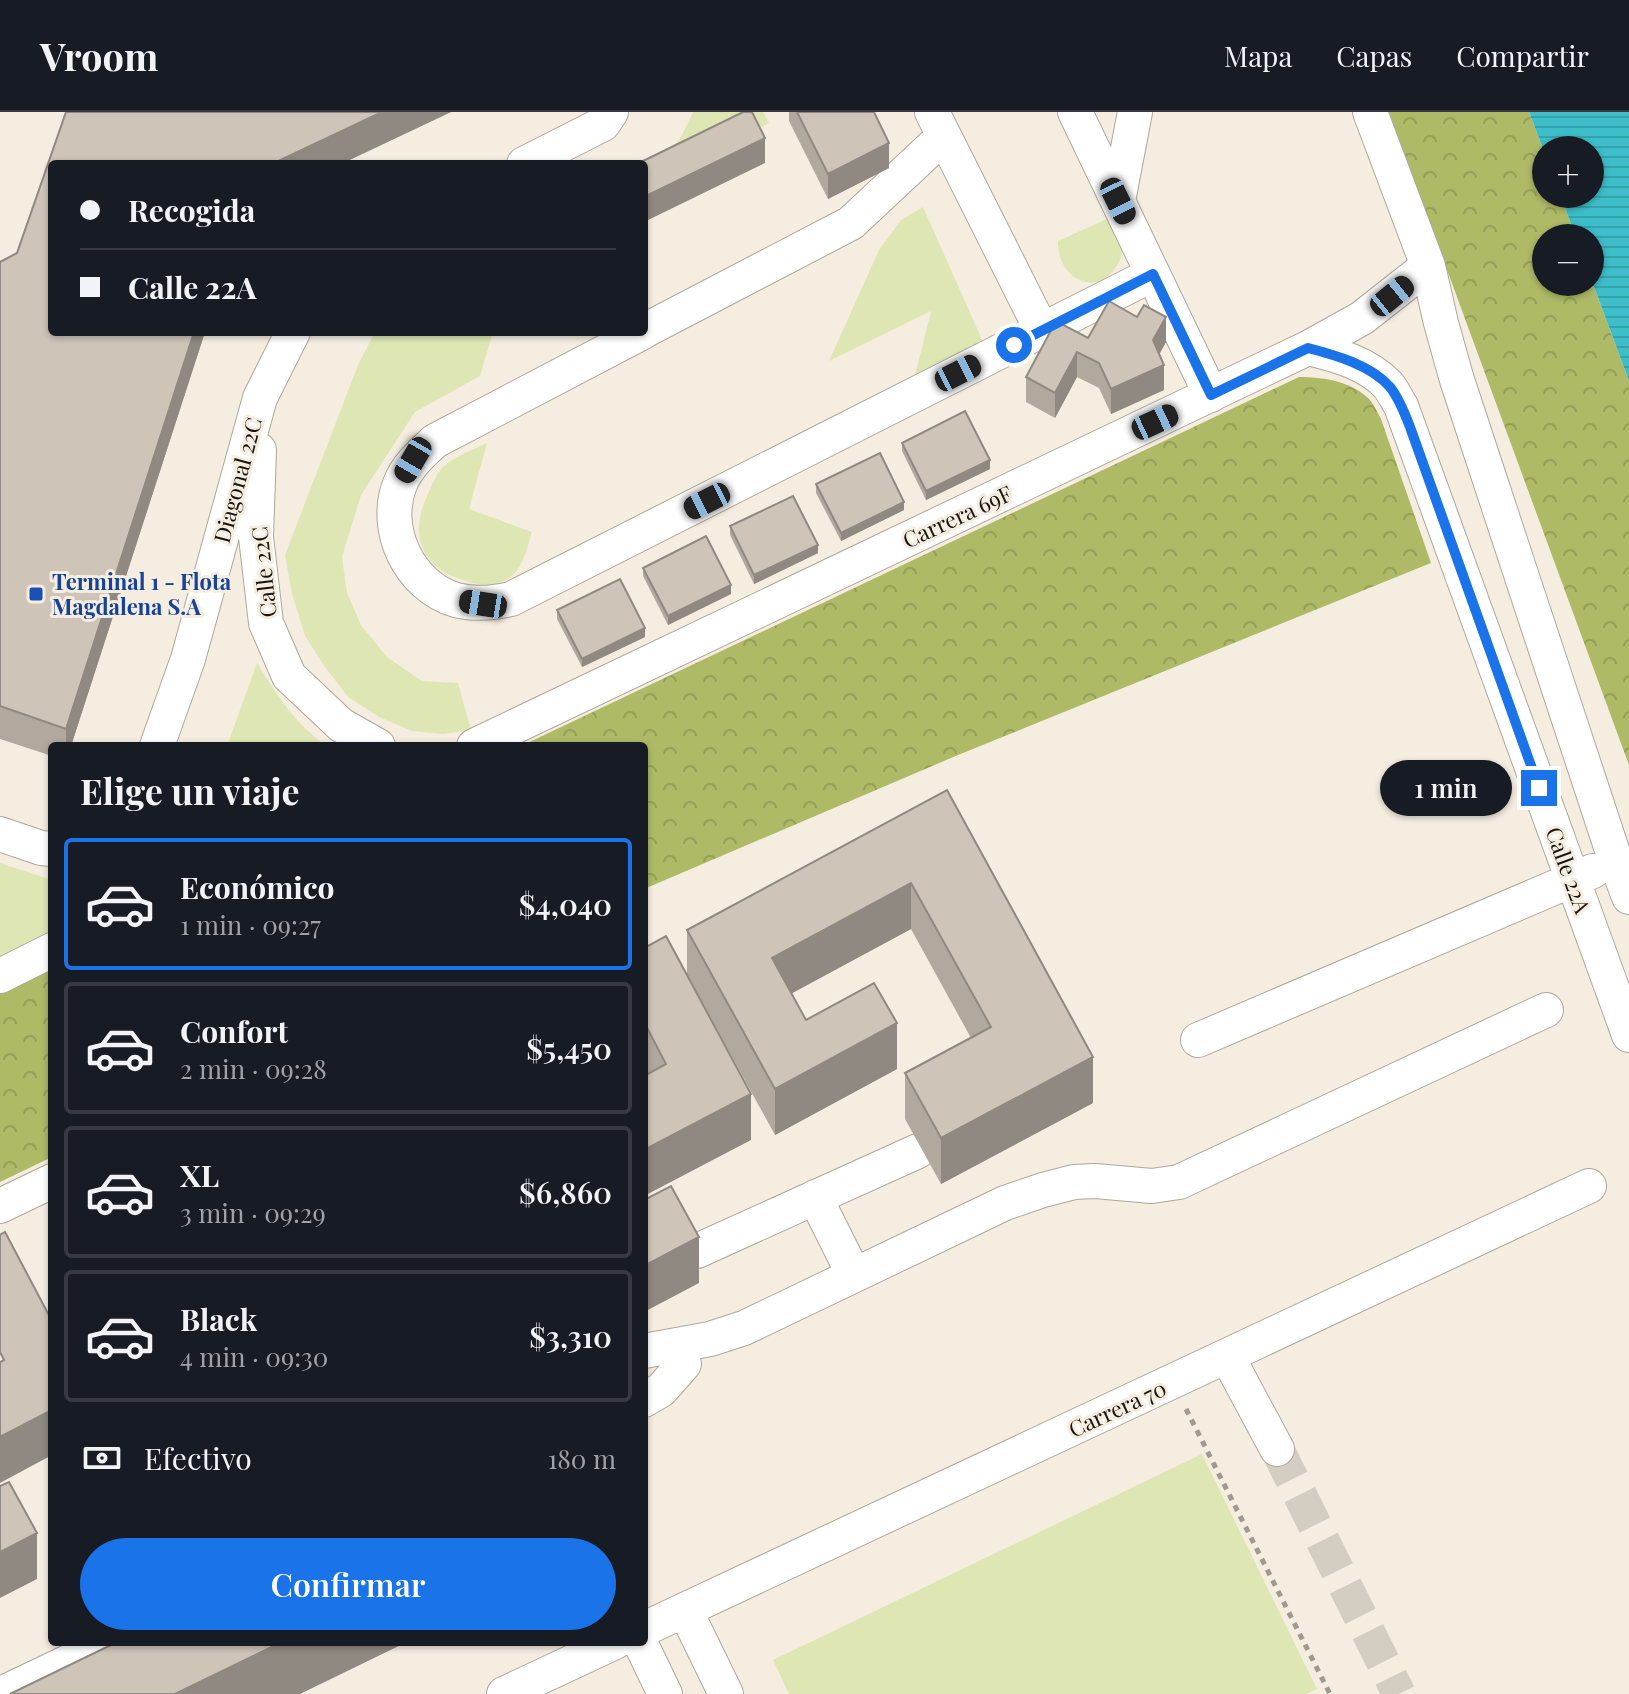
<!DOCTYPE html>
<html lang="es">
<meta charset="utf-8">
<style>
body{margin:0;font-family:"Playfair Display",serif;background:#242831;color:#f1f3f6;height:100vh;display:flex;flex-direction:column;font-size:30px;white-space:nowrap}
*{box-sizing:border-box;margin:0}
p{font-size:26px;color:#9ea1a6}
.icon{flex:none;width:44px;height:44px;fill:none;stroke:currentColor;stroke-width:2;stroke-linecap:round;stroke-linejoin:round}
.map{position:relative;flex:1;overflow:hidden}
.sheet{position:absolute;left:48px;top:630px;width:600px;height:904px;display:flex;flex-direction:column;background:#171b24;border-radius:8px;box-shadow:0 2px 6px #0004}
.sheet>*{flex:none}
.hud{position:absolute;left:48px;top:48px;width:600px;height:176px;border-radius:8px;box-shadow:0 2px 6px #0004;display:grid;align-content:center;height:176px;padding:0 32px;background:#171b24}
.buttons{position:absolute;left:1532px;top:24px;display:grid;gap:16px}
.buttons a{display:grid;place-items:center;width:72px;height:72px;border-radius:50%;background:#171b24;box-shadow:0 2px 6px #0004;font-size:40px}
.end{position:absolute;width:36px;height:36px;margin:-18px;border:10px solid #1a73e8;background:#fff;box-shadow:0 0 0 4px #fff}
.from{border-radius:50%}
.bubble{position:absolute;height:56px;border-radius:28px;background:#171b24;box-shadow:0 2px 6px #0004;font-size:26px;font-weight:600;line-height:56px;text-align:center}
.car{position:absolute;width:24px;height:48px;margin:-24px -12px;border-radius:10px;box-shadow:0 0 6px 2px #0007;background:linear-gradient(#222 24%,#8ab4d8 0 40%,#222 0 76%,#8ab4d8 0 86%,#222 0)}
.hud b{display:flex;align-items:center;gap:28px;height:76px;font-size:30px}
.hud b+b{border-top:2px solid #363941}
.hud i{width:20px;height:20px;background:#f1f3f6}
ul{padding:0;list-style:none}
li{display:flex;align-items:center;gap:24px;height:132px;margin:0 16px 12px;padding:0 16px;border:4px solid #363941;border-radius:8px}
li div{flex:1}
li b{display:block;font-size:30px}
li em{font-style:normal;font-weight:600}
li.active{border-color:#1a73e8}
li>.icon{width:72px;height:72px;stroke-width:1.5}
h2{padding:0 32px;font-size:36px;line-height:96px}
.pay{display:flex;align-items:center;gap:20px;height:88px;padding:0 32px;font-size:30px}
.pay p{margin-inline-start:auto}
.primary-button{display:flex;gap:16px;margin-top:auto;padding:16px 32px}
.primary-button a{flex:1;height:92px;border-radius:48px;background:#1a73e8;color:#fff;font-size:32px;font-weight:600;line-height:92px;text-align:center}
header{display:flex;align-items:center;gap:48px;box-sizing:border-box;height:112px;padding:0 40px;background:#171b24;border-bottom:2px solid #363941}
header strong{font-size:38px}
nav{display:flex;gap:44px;margin-inline-start:auto;font-size:28px}
.map>svg:first-child{display:block}
</style>
<header>
<strong>Vroom</strong>
<nav><a>Mapa</a><a>Capas</a><a>Compartir</a></nav>
</header>
<div class="map">
<svg width="1629" height="1582" viewBox="0 0 1629 1582">
<defs>
<pattern id="forest-crowns" width="20" height="18" patternUnits="userSpaceOnUse" patternTransform="scale(2)"><rect width="20" height="18" fill="#aeba66"/><path d="M2 6a3 3 0 1 1 6 0M12 15a3 3 0 1 1 6 0" fill="none" stroke="#959f57"/></pattern>
<pattern id="water-rules" width="6" height="5" patternUnits="userSpaceOnUse" patternTransform="scale(2)"><rect width="6" height="5" fill="#3ebec9"/><path d="M0 2.5h6" fill="none" stroke="#36a2ac"/></pattern>
</defs>
<rect width="100%" height="100%" fill="#f5ede0"/>
<path fill="#dee7b4" d="M 693,0 L 763,0 L 769,11 L 750,22 L 657,51 L 680,27 Z
M 923,95 L 984,232 L 915,263 L 931,199 L 829,249 L 879,138 L 901,108 Z
M 1107,107 C 1114,113 1116,120 1119,128 C 1123,137 1123,143 1118,152 C 1098,187 1057,168 1058,129 Z
M 375,220 L 493,220 L 480,264 L 415,300 L 361,383 L 342,445 L 347,481 L 361,513 L 387,545 L 422,569 L 458,571 L 471,618 L 443,622 L 412,619 L 379,605 L 348,585 L 325,555 L 305,524 L 292,482 L 285,443 L 358,253 Z
M 487,331 L 469,397 L 532,420 C 527,436 523,459 506,468 C 497,474 480,473 470,470 C 423,459 407,425 428,382 C 432,373 436,362 443,355 C 455,344 473,338 487,331 Z
M 257,551 C 276,582 296,613 327,634 L 227,634 Z
M 0,751 L 52,768 L 52,825 L 0,849 Z
M 1202,1342 L 1317,1577 L 1306,1582 L 789,1582 L 773,1548 Z"/>
<path fill="url(#forest-crowns)" d="M 1389,0 L 1529,0 L 1546,45 L 1546,82 L 1560,82 L 1576,126 L 1546,126 L 1546,170 L 1590,170 L 1590,164 L 1629,269 L 1629,653 Z
M 1299,265 C 1323,265 1349,269 1367,285 C 1373,290 1377,300 1381,307 L 1431,451 L 958,643 L 644,777 L 644,634 L 521,634 Z
M 52,857 L 52,1045 L 0,1070 L 0,881 Z"/>
<path fill="url(#water-rules)" d="M 1529,0 L 1629,0 L 1629,269 L 1590,164 L 1590,126 L 1576,126 L 1560,82 L 1590,82 L 1590,38 L 1546,38 L 1546,45 Z"/>
<g fill="none" stroke-linecap="round" stroke-linejoin="round">
<path stroke="#d4cdc1" stroke-width="34" stroke-dasharray="34 17" stroke-linecap="butt" d="M 1277,1337 L 1399,1582"/>
<g stroke="#afa79b" stroke-width="36">
<path id="minor" d="M 932,0 L 1042,219
M 1075,0 L 1211,283
M 1370,0 L 1428,154 L 1441,211 L 1457,268 L 1616,750 L 1629,785
M 524,52 L 603,12 L 611,0
M 1118,89 L 1135,0
M 644,219 L 851,111 L 944,24
M 643,220 L 435,329 C 421,342 407,354 400,372 C 382,417 409,474 456,488 C 475,493 493,491 511,487 L 1153,162
M 1308,236 C 1337,243 1367,251 1388,273 C 1393,279 1397,288 1401,294 L 1629,923
M 259,338 L 256,425 L 266,511 L 289,564 L 341,613 L 378,634
M 157,634 L 188,547 L 260,286 L 293,220
M 474,634 L 1308,236 L 1362,206 L 1428,154
M 0,722 L 41,736 L 52,737
M 0,864 L 52,838
M 1198,928 L 1593,759
M 815,1085 L 854,1163
M 0,1094 L 52,1069
M 697,1139 L 918,1039
M 644,1239 L 710,1227 L 744,1216 L 1005,1091 L 1043,1078 L 1074,1070 L 1095,1069 L 1152,1074 L 1179,1070 L 1546,898
M 1227,1244 L 1277,1337
M 644,1288 L 661,1278 L 684,1252
M 685,1498 L 726,1582
M 644,1517 L 1589,1074
M 640,1530 L 665,1582
M 1,1582 L 110,1530
M 504,1582 L 615,1530"/>
</g>
<path stroke="#9f9990" stroke-width="5" stroke-dasharray="6 6" stroke-linecap="butt" d="M 1186,1297 L 1330,1582"/>
<use href="#minor" stroke="#fff" stroke-width="34"/>
</g>
<path fill="#b1a99e" d="M 66,0 L 451,0 L 341,52 L 52,52 L 205,220 L 71,634 L 52,634 L 52,644 L 0,627 L 0,150 L 17,141 Z
M 789,0 L 874,0 L 889,56 L 828,87 L 789,9 Z
M 1088,226 L 1166,230 L 1159,242 L 1164,278 L 1111,302 L 1099,276 L 1077,265 L 1055,306 L 1026,290 L 1026,265 Z
M 902,331 L 990,357 L 926,388 L 902,339 Z
M 816,372 L 904,398 L 841,429 L 816,381 Z
M 730,414 L 818,441 L 754,472 L 730,423 Z
M 643,456 L 731,482 L 668,513 L 643,464 Z
M 557,498 L 645,525 L 582,555 L 557,507 Z
M 947,678 L 1093,991 L 941,1072 L 905,1007 L 905,961 L 971,926 L 911,817 L 792,881 L 806,908 L 897,957 L 775,1023 L 687,863 L 687,818 Z
M 644,836 L 751,1028 L 647,962 L 644,956 Z"/>
<path fill="#908981" d="M 382,0 L 451,0 L 341,52 L 272,52 Z
M 765,26 L 765,51 L 644,110 L 644,85 Z
M 889,31 L 889,56 L 828,87 L 828,62 Z
M 1166,205 L 1166,230 L 1153,254 L 1153,228 Z
M 194,220 L 205,220 L 71,634 L 66,634 L 66,617 Z
M 1077,240 L 1077,265 L 1055,306 L 1055,281 Z
M 1164,253 L 1164,278 L 1111,302 L 1111,277 Z
M 990,348 L 990,357 L 926,388 L 926,379 Z
M 904,390 L 904,398 L 841,429 L 841,421 Z
M 818,433 L 818,441 L 754,472 L 754,463 Z
M 731,473 L 731,482 L 668,513 L 668,504 Z
M 645,516 L 645,525 L 582,555 L 582,547 Z
M 911,771 L 911,817 L 772,892 L 772,846 Z
M 897,911 L 897,957 L 775,1023 L 775,977 Z
M 1093,945 L 1093,991 L 941,1072 L 941,1026 Z
M 751,982 L 751,1028 L 644,1084 L 644,1038 Z
M 699,1125 L 699,1171 L 644,1200 L 644,1154 Z
M 52,1298 L 52,1343 L 0,1371 L 0,1325 Z
M 37,1421 L 37,1467 L 0,1486 L 0,1440 Z
M 282,1530 L 407,1530 L 300,1582 L 175,1582 Z"/>
<path fill="#cec4b8" stroke="#908981" stroke-width="2" d="M 66,0 L 382,0 L 272,52 L 52,52 L 52,220 L 194,220 L 66,617 L 0,594 L 0,150 L 17,141 Z
M 743,0 L 752,0 L 765,26 L 644,85 L 644,52 L 637,52 Z
M 797,0 L 874,0 L 889,31 L 828,62 Z
M 1109,189 L 1137,205 L 1144,193 L 1166,205 L 1153,228 L 1164,253 L 1111,277 L 1099,251 L 1077,240 L 1055,281 L 1026,265 L 1056,209 L 1088,226 Z
M 965,299 L 990,348 L 926,379 L 902,331 Z
M 880,341 L 904,390 L 841,421 L 816,372 Z
M 793,384 L 818,433 L 754,463 L 730,414 Z
M 706,424 L 731,473 L 668,504 L 643,456 Z
M 620,467 L 645,516 L 582,547 L 557,498 Z
M 947,678 L 1093,945 L 941,1026 L 905,961 L 991,915 L 911,771 L 772,846 L 806,908 L 874,871 L 897,911 L 775,977 L 687,818 Z
M 666,824 L 751,982 L 644,1038 L 644,964 L 666,952 L 644,910 L 644,836 Z
M 671,1074 L 699,1125 L 644,1154 L 644,1088 Z
M 5,1120 L 52,1209 L 52,1298 L 0,1325 L 0,1250 L 4,1248 L 0,1240 L 0,1123 Z
M 9,1370 L 37,1421 L 0,1440 L 0,1374 Z
M 117,1530 L 282,1530 L 175,1582 L 10,1582 Z"/>
<g fill="none" stroke-linecap="round" stroke-linejoin="round">
<path stroke="#1a73e8" stroke-width="10" d="M 1014,233 L 1153,162 L 1211,283 L 1308,236 C 1335,243 1371,253 1390,275 C 1399,286 1405,302 1410,315 L 1539,676"/>
</g>
<rect fill="#1a4fb4" stroke="#f5ede0" stroke-width="3" x="28" y="474" width="16" height="16" rx="4"/>
<g text-anchor="middle" dominant-baseline="central" stroke-width="6" stroke-linejoin="round" paint-order="stroke">
<g font-size="22" fill="#181510" stroke="#f5ede0">
<text transform="translate(237 368) rotate(-75)">Diagonal 22C</text>
<text transform="translate(957 404) rotate(-25)">Carrera 69F</text>
<text transform="translate(263 460) rotate(-96)">Calle 22C</text>
<text transform="translate(1569 758) rotate(70)">Calle 22A</text>
<text transform="translate(1117 1296) rotate(-25)">Carrera 70</text>
</g>
<g font-size="22" font-weight="bold" fill="#164399" stroke="#f5ede0" text-anchor="start">
<text x="52" y="469">Terminal 1 - Flota<tspan x="52" dy="25">Magdalena S.A</tspan></text>
</g>
</g>
</svg>
<div class="buttons">
<a>+</a>
<a>−</a>
</div>
<i class="end from" style="left:1014px;top:233px"></i>
<i class="end" style="left:1539px;top:676px"></i>
<div class="bubble" style="left:1380px;top:648px;width:132px">1 min</div>
<i class="car" style="left:1118px;top:89px;rotate:154deg"></i>
<i class="car" style="left:1392px;top:184px;rotate:51deg"></i>
<i class="car" style="left:958px;top:261px;rotate:63deg"></i>
<i class="car" style="left:1155px;top:310px;rotate:65deg"></i>
<i class="car" style="left:413px;top:348px;rotate:210deg"></i>
<i class="car" style="left:707px;top:389px;rotate:243deg"></i>
<i class="car" style="left:483px;top:492px;rotate:279deg"></i>
<div class="hud">
<b><i class="from"></i>Recogida</b>
<b><i></i>Calle 22A</b>
</div>
<section class="sheet">
<h2>Elige un viaje</h2>
<ul>
<li class="active"><svg class="icon" aria-label="car" viewBox="0 0 24 24"><path d="M5 17H2v-5l4-1 3-4h7l3 4 3 1v5h-3M9 17h6M6 11h13"/><circle cx="7" cy="17" r="2"/><circle cx="17" cy="17" r="2"/></svg><div><b>Económico</b><p>1 min · 09:27</p></div><em>$4,040</em></li>
<li><svg class="icon" aria-label="car" viewBox="0 0 24 24"><path d="M5 17H2v-5l4-1 3-4h7l3 4 3 1v5h-3M9 17h6M6 11h13"/><circle cx="7" cy="17" r="2"/><circle cx="17" cy="17" r="2"/></svg><div><b>Confort</b><p>2 min · 09:28</p></div><em>$5,450</em></li>
<li><svg class="icon" aria-label="car" viewBox="0 0 24 24"><path d="M5 17H2v-5l4-1 3-4h7l3 4 3 1v5h-3M9 17h6M6 11h13"/><circle cx="7" cy="17" r="2"/><circle cx="17" cy="17" r="2"/></svg><div><b>XL</b><p>3 min · 09:29</p></div><em>$6,860</em></li>
<li><svg class="icon" aria-label="car" viewBox="0 0 24 24"><path d="M5 17H2v-5l4-1 3-4h7l3 4 3 1v5h-3M9 17h6M6 11h13"/><circle cx="7" cy="17" r="2"/><circle cx="17" cy="17" r="2"/></svg><div><b>Black</b><p>4 min · 09:30</p></div><em>$3,310</em></li>
</ul>
<div class="pay"><svg class="icon" aria-label="cash" viewBox="0 0 24 24"><path d="M3 7h18v10H3z"/><circle cx="12" cy="12" r="2"/></svg>Efectivo<p>180 m</p></div>
<div class="primary-button"><a>Confirmar</a></div>
</section>
</div>
